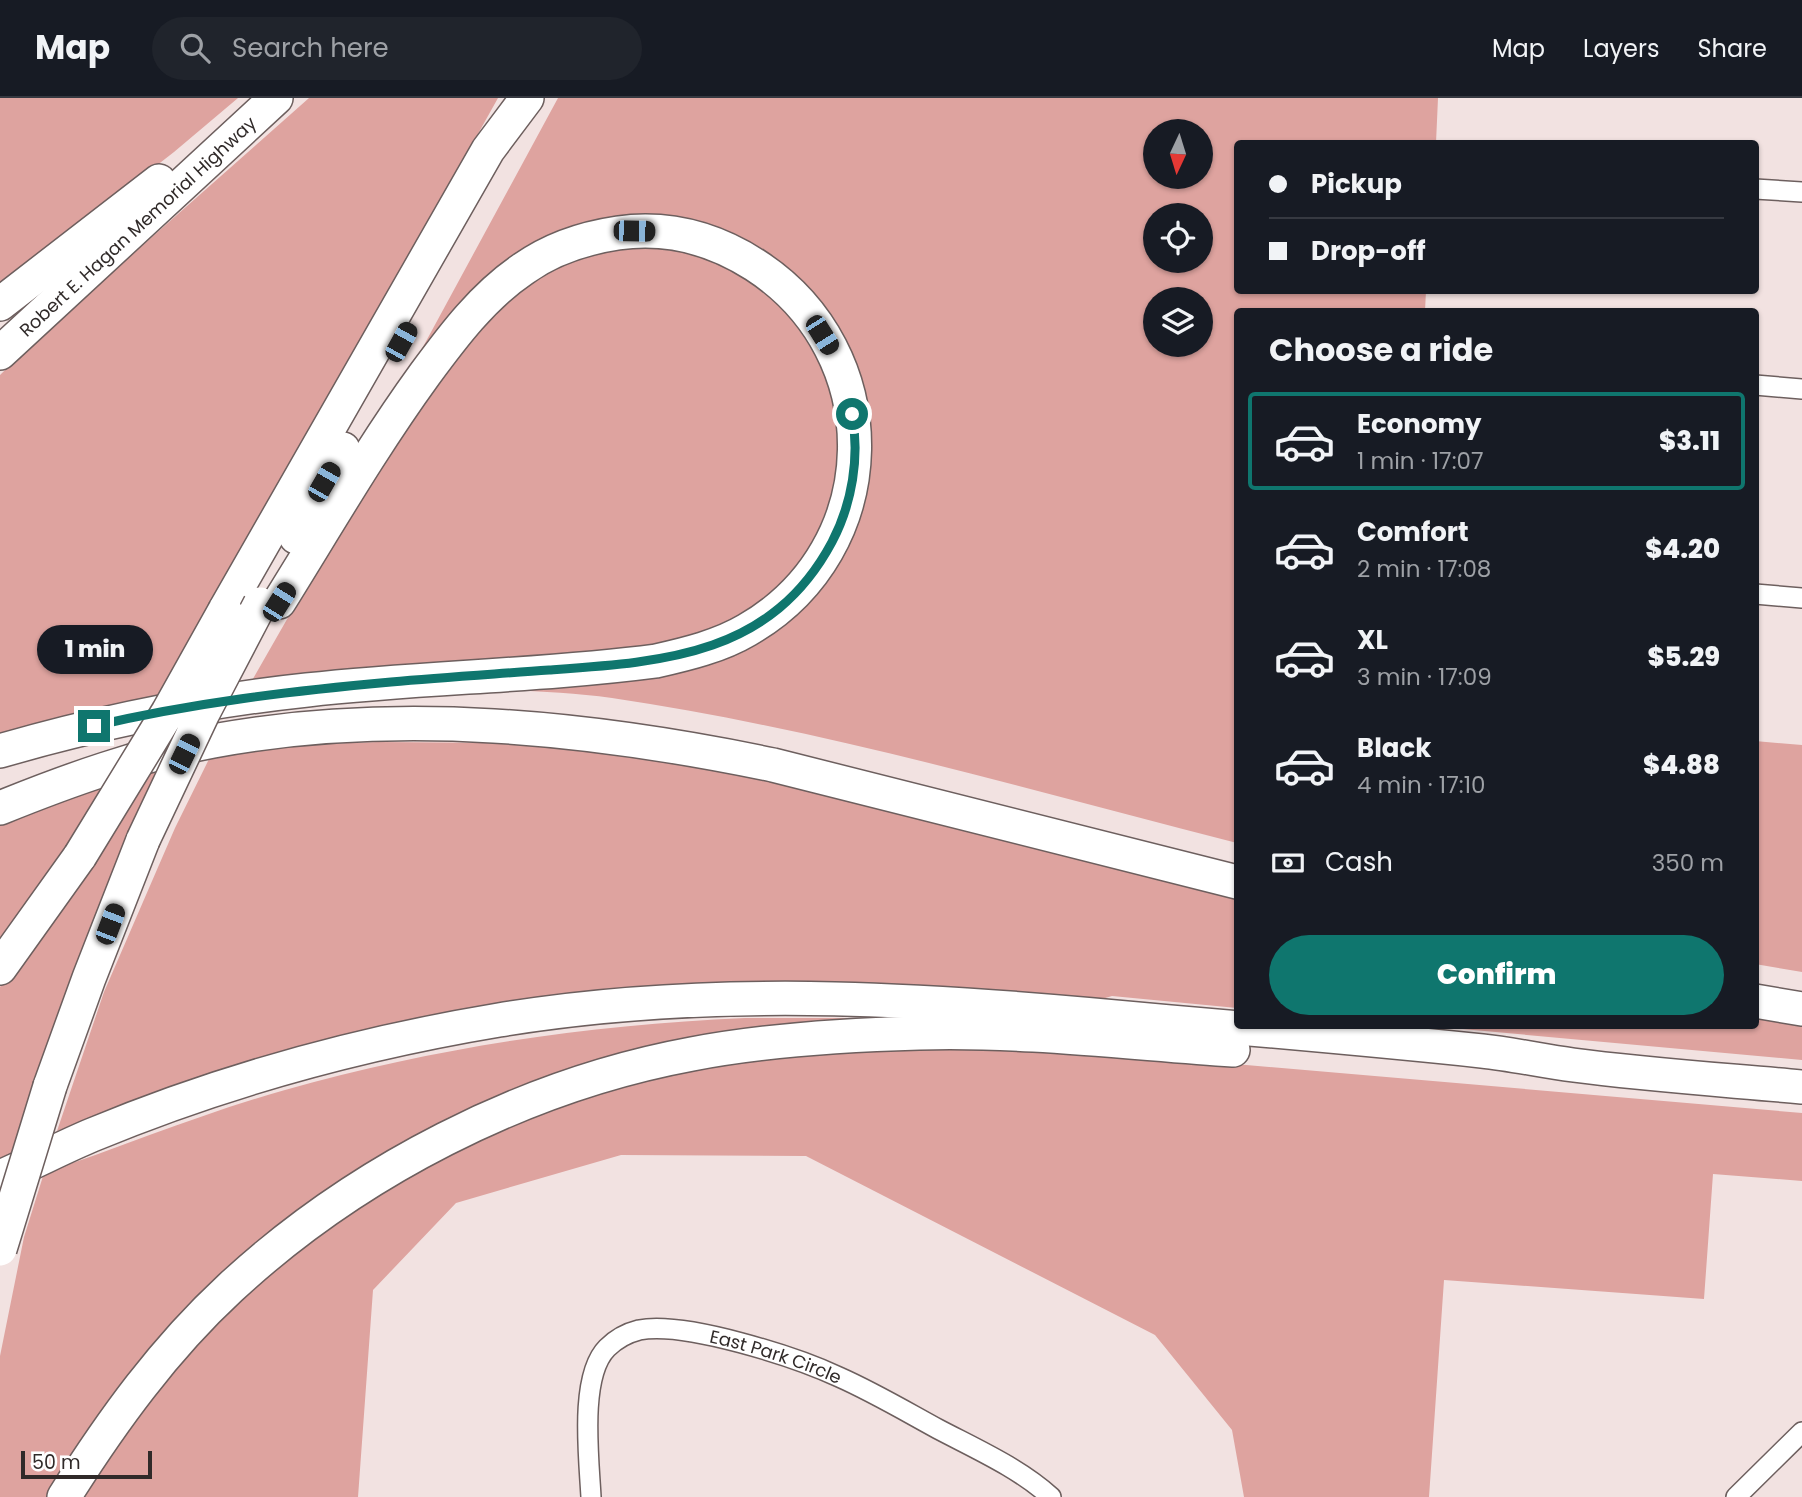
<!DOCTYPE html>
<meta charset="utf-8">
<style>
body{margin:0;font-family:Poppins,sans-serif;background:#20242c;color:#f1f3f6;height:100vh;display:flex;flex-direction:column;font-size:26px;white-space:nowrap}
*{box-sizing:border-box;margin:0}
p{font-size:23px;color:#9ea1a6}
.icon{flex:none;width:38px;height:38px;fill:none;stroke:currentColor;stroke-width:2;stroke-linecap:round;stroke-linejoin:round}
.map{position:relative;flex:1;overflow:hidden}
.side{position:absolute;left:1234px;top:210px;width:525px;height:721px;display:flex;flex-direction:column;background:#171b24;border-radius:7px;box-shadow:0 2px 5px #0004}
.side>*{flex:none}
.banner{position:absolute;left:1234px;top:42px;width:525px;height:154px;border-radius:7px;box-shadow:0 2px 5px #0004;display:grid;align-content:center;height:154px;padding:0 35px;background:#171b24}
.needle{width:46px;rotate:184deg}
.controls{position:absolute;left:1143px;top:21px;display:grid;gap:14px}
.controls a{display:grid;place-items:center;width:70px;height:70px;border-radius:50%;background:#171b24;box-shadow:0 2px 5px #0004;font-size:35px}
.scale{position:absolute;left:21px;bottom:18px;width:131px;box-sizing:border-box;padding-left:7px;border:4px solid #302a29;border-top:0;font-size:19px;line-height:24px;white-space:nowrap;color:#302a29;-webkit-text-stroke:5px #fff;paint-order:stroke}
.end{position:absolute;width:32px;height:32px;margin:-16px;border:9px solid #0f766e;background:#fff;box-shadow:0 0 0 4px #fff}
.from{border-radius:50%}
.bubble{position:absolute;height:49px;border-radius:24px;background:#171b24;box-shadow:0 2px 5px #0004;font-size:23px;font-weight:800;line-height:49px;text-align:center}
.car{position:absolute;width:21px;height:42px;margin:-21px -10px;border-radius:9px;box-shadow:0 0 5px 2px #0007;background:linear-gradient(#222 24%,#8ab4d8 0 40%,#222 0 76%,#8ab4d8 0 86%,#222 0)}
.banner b{display:flex;align-items:center;gap:24px;height:66px;font-size:26px}
.banner b+b{border-top:2px solid #363941}
.banner i{width:18px;height:18px;background:#f1f3f6}
ul{padding:0;list-style:none}
li{display:flex;align-items:center;gap:21px;height:98px;margin:0 14px 10px;padding:0 21px;border:4px solid transparent;border-radius:7px}
li div{flex:1}
li b{display:block;font-size:26px}
li em{font-style:normal;font-weight:800}
li.on{border-color:#0f766e}
li>.icon{width:63px;height:63px;stroke-width:1.5}
h2{padding:0 35px;font-size:32px;line-height:84px}
.pay{display:flex;align-items:center;gap:18px;height:77px;padding:0 35px;font-size:26px}
.pay p{margin-inline-start:auto}
.primary-button{display:flex;gap:14px;margin-top:auto;padding:14px 35px}
.primary-button a{flex:1;height:80px;border-radius:42px;background:#0f766e;color:#fff;font-size:28px;font-weight:800;line-height:80px;text-align:center}
header{display:flex;align-items:center;gap:42px;box-sizing:border-box;height:98px;padding:0 35px;background:#171b24;border-bottom:2px solid #363941}
header strong{font-size:33px}
nav{display:flex;gap:38px;margin-inline-start:auto;font-size:24px}
.search{width:490px;height:63px;background:#20242c;display:flex;align-items:center;gap:18px;box-sizing:border-box;padding:0 24px;border-radius:38px;color:#9ea1a6;font-size:26px}
.map>svg:first-child{display:block}
</style>
<header>
<strong>Map</strong>
<div class="search"><svg class="icon" aria-label="search" viewBox="0 0 24 24"><circle cx="10" cy="10" r="6"/><path d="M15 15l6 6"/></svg>Search here</div>
<nav><a>Map</a><a>Layers</a><a>Share</a></nav>
</header>
<div class="map">
<svg width="1802" height="1399" viewBox="0 0 1802 1399">
<rect width="100%" height="100%" fill="#f2e2e1"/>
<path fill="#dea39f" fill-rule="evenodd" d="M 0,0 L 238,0 L 174,54 L 0,189 Z
M 309,0 L 498,0 L 163,600 L 0,638 L 0,277 L 39,239 Z
M 558,0 L 1438,0 L 1436,45 L 1237,46 L 1237,192 L 1426,193 L 1425,213 L 1237,214 L 1237,745 C 1030,692 823,631 612,600 C 568,594 523,593 479,590 L 765,535 L 865,355 L 780,170 L 595,130 L 411,271 ZM 1155,33 L 1200,33 L 1200,79 L 1155,79 ZM 1155,117 L 1200,117 L 1200,163 L 1155,163 ZM 1155,201 L 1200,201 L 1200,247 L 1155,247 Z
M 679,149 L 747,174 L 810,237 L 843,325 L 840,377 L 803,471 L 760,510 L 711,537 L 660,550 L 250,586 L 338,432 L 466,242 L 530,181 L 602,150 Z
M 1755,643 L 1802,647 L 1802,874 L 1755,866 Z
M 378,644 L 509,645 L 602,651 L 724,670 L 1237,799 L 1237,910 L 1112,898 L 1092,904 L 878,887 L 239,971 L 57,1033 L 104,894 L 175,730 L 211,657 L 292,647 Z
M 163,668 L 11,1058 L 0,1064 L 0,889 L 66,799 L 151,670 Z
M 116,679 L 0,850 L 0,724 Z
M 1755,918 L 1802,926 L 1802,962 L 1429,928 L 1755,928 Z
M 745,920 L 882,920 L 643,959 L 313,1111 L 55,1399 L 0,1399 L 0,1258 L 24,1139 L 44,1075 C 124,1048 203,1015 285,992 C 437,949 587,927 745,920 Z
M 971,946 L 1097,954 L 1802,1015 L 1802,1083 L 1713,1076 L 1704,1201 L 1444,1182 L 1429,1399 L 1244,1399 L 1232,1332 L 1155,1237 L 806,1058 L 621,1057 L 456,1105 L 373,1192 L 358,1399 L 81,1399 L 119,1341 L 174,1271 L 250,1193 L 282,1162 L 410,1074 L 549,1007 L 671,976 L 806,952 Z"/>
<g fill="none" stroke-linecap="round" stroke-linejoin="round">
<g stroke="#6d5f5e" stroke-width="22">
<g id="street">
<path d="M 1755,91 L 1802,94"/>
<path d="M 1755,287 L 1802,291"/>
<path d="M 1755,496 L 1802,500"/>
<path id="s1" d="M 591,1399 C 589,1360 579,1278 607,1250 C 616,1241 627,1235 639,1232 C 685,1223 796,1259 839,1279 C 873,1294 905,1313 938,1331 C 976,1351 1019,1370 1051,1399"/>
<path d="M 1736,1399 L 1802,1334"/>
</g>
</g>
<g stroke="#6d5f5e" stroke-width="36">
<g id="highway">
<path d="M 0,206 L 159,83"/>
<path id="s2" d="M 0,255 L 276,0"/>
<path d="M 296,439 L 343,351"/>
<path d="M 225,512 L 488,52 L 527,0"/>
<path d="M 0,653 C 100,624 203,603 307,592 C 423,579 541,578 656,563 C 687,556 720,548 747,532 C 888,451 890,254 755,167 C 713,140 668,128 618,135 C 584,140 551,151 523,171 C 483,198 453,238 425,276 C 372,349 327,427 279,504"/>
<path d="M 0,710 C 69,682 139,657 213,643 C 398,609 590,629 773,667 L 1237,784"/>
<path d="M 0,870 L 80,758"/>
<path d="M 1755,903 L 1802,911"/>
<path d="M 50,988 L 89,880 L 143,742"/>
<path d="M 0,1079 C 31,1066 61,1050 92,1037 C 222,983 361,945 499,922 C 722,885 947,902 1170,924 C 1274,933 1378,942 1482,953 C 1512,956 1542,963 1573,967 C 1649,977 1726,982 1802,989"/>
<path d="M 64,1399 C 112,1323 164,1251 230,1190 C 355,1074 524,987 692,956 C 766,942 843,937 919,935 C 1023,932 1129,945 1233,952"/>
</g>
</g>
<use href="#street" stroke="#fff" stroke-width="19"/>
<use href="#highway" stroke="#fff" stroke-width="33"/>
<g stroke="#6d5f5e" stroke-width="36" stroke-linecap="butt">
<path id="highway-bridge" d="M 143,742 L 203,615 L 260,506
M 80,758 L 168,614 L 225,512
M 0,1151 L 50,988"/>
</g>
<use href="#highway-bridge" stroke="#fff" stroke-width="33"/>
</g>
<g fill="none" stroke-linecap="round" stroke-linejoin="round">
<path stroke="#0f766e" stroke-width="9" d="M 94,628 C 192,605 291,593 391,584 C 444,579 497,576 549,572 C 664,564 771,558 832,444 C 852,406 860,359 852,316"/>
</g>
<g text-anchor="middle" dominant-baseline="central" stroke-width="5" stroke-linejoin="round" paint-order="stroke">
<g font-size="18" fill="#302a29" stroke="#fff">
<text stroke="none"><textPath href="#s2" startOffset="187">Robert E. Hagan Memorial Highway</textPath></text>
<text stroke="none"><textPath href="#s1" startOffset="331">East Park Circle</textPath></text>
</g>
</g>
</svg>
<div class="controls">
<a><svg class="needle" viewBox="-14 -14 28 28"><path d="M0-13l5 13h-10z" fill="#e53935"/><path d="M0 13l5-13h-10z" fill="#9ea1a6"/></svg></a>
<a><svg class="icon" aria-label="locate" viewBox="0 0 24 24"><circle cx="12" cy="12" r="6"/><path d="M12 2v4M12 18v4M2 12h4M18 12h4"/></svg></a>
<a><svg class="icon" aria-label="layers" viewBox="0 0 24 24"><path d="M12 4l9 5-9 5-9-5zM3 14l9 5 9-5"/></svg></a>
</div>
<div class="scale">50 m</div>
<i class="end from" style="left:852px;top:316px"></i>
<i class="end" style="left:94px;top:628px"></i>
<div class="bubble" style="left:37px;top:527px;width:116px">1 min</div>
<i class="car" style="left:634px;top:133px;rotate:91deg"></i>
<i class="car" style="left:822px;top:237px;rotate:148deg"></i>
<i class="car" style="left:401px;top:244px;rotate:29deg"></i>
<i class="car" style="left:324px;top:384px;rotate:30deg"></i>
<i class="car" style="left:279px;top:504px;rotate:32deg"></i>
<i class="car" style="left:184px;top:656px;rotate:26deg"></i>
<i class="car" style="left:110px;top:826px;rotate:21deg"></i>
<div class="banner">
<b><i class="from"></i>Pickup</b>
<b><i></i>Drop-off</b>
</div>
<section class="side">
<h2>Choose a ride</h2>
<ul>
<li class="on"><svg class="icon" aria-label="car" viewBox="0 0 24 24"><path d="M5 17H2v-5l4-1 3-4h7l3 4 3 1v5h-3M9 17h6M6 11h13"/><circle cx="7" cy="17" r="2"/><circle cx="17" cy="17" r="2"/></svg><div><b>Economy</b><p>1 min · 17:07</p></div><em>$3.11</em></li>
<li><svg class="icon" aria-label="car" viewBox="0 0 24 24"><path d="M5 17H2v-5l4-1 3-4h7l3 4 3 1v5h-3M9 17h6M6 11h13"/><circle cx="7" cy="17" r="2"/><circle cx="17" cy="17" r="2"/></svg><div><b>Comfort</b><p>2 min · 17:08</p></div><em>$4.20</em></li>
<li><svg class="icon" aria-label="car" viewBox="0 0 24 24"><path d="M5 17H2v-5l4-1 3-4h7l3 4 3 1v5h-3M9 17h6M6 11h13"/><circle cx="7" cy="17" r="2"/><circle cx="17" cy="17" r="2"/></svg><div><b>XL</b><p>3 min · 17:09</p></div><em>$5.29</em></li>
<li><svg class="icon" aria-label="car" viewBox="0 0 24 24"><path d="M5 17H2v-5l4-1 3-4h7l3 4 3 1v5h-3M9 17h6M6 11h13"/><circle cx="7" cy="17" r="2"/><circle cx="17" cy="17" r="2"/></svg><div><b>Black</b><p>4 min · 17:10</p></div><em>$4.88</em></li>
</ul>
<div class="pay"><svg class="icon" aria-label="cash" viewBox="0 0 24 24"><path d="M3 7h18v10H3z"/><circle cx="12" cy="12" r="2"/></svg>Cash<p>350 m</p></div>
<div class="primary-button"><a>Confirm</a></div>
</section>
</div>
